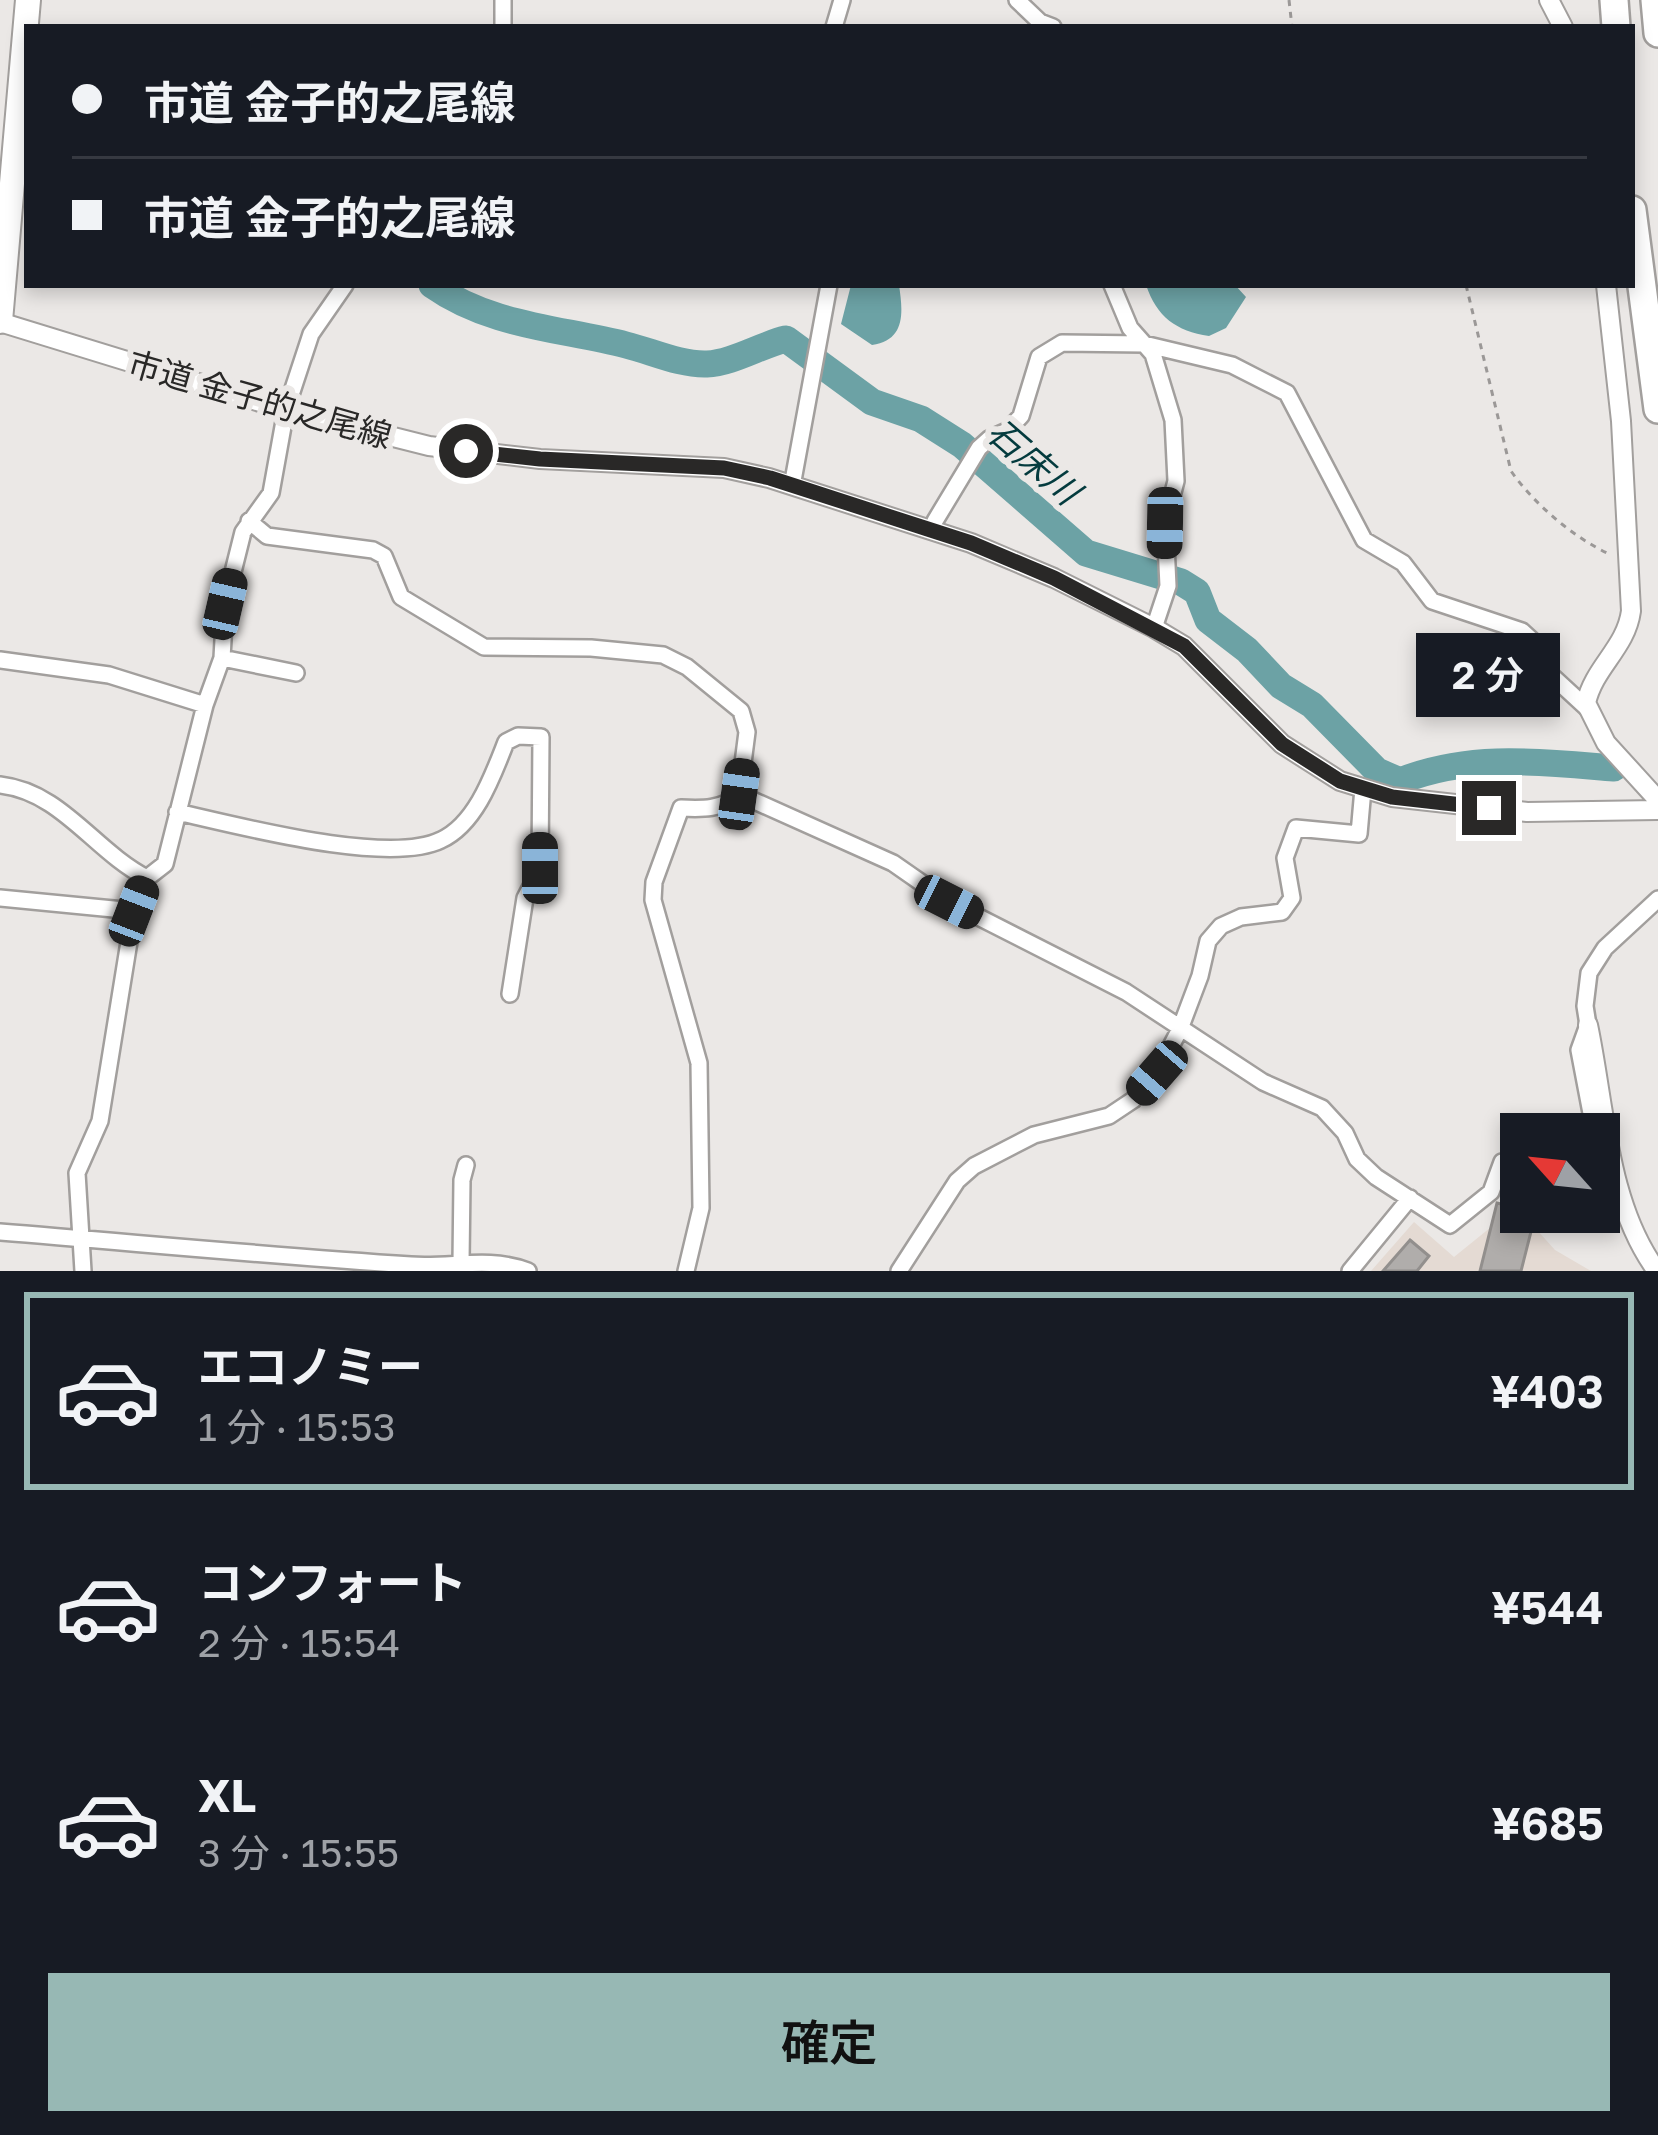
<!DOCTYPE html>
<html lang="ja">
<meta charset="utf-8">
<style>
body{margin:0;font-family:"Golos Text","Noto Sans JP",sans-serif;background:#20242c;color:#f1f3f6;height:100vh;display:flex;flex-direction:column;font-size:45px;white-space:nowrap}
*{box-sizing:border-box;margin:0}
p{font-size:39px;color:#9ea1a6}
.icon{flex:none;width:66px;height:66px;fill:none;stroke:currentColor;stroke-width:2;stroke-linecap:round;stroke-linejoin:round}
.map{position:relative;height:1271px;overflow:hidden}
.side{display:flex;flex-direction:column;background:#171b24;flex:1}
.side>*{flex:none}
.guide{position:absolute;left:24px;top:24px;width:1611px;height:264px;border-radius:0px;box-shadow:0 6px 18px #0003;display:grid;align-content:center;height:264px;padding:0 48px;background:#171b24}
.needle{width:78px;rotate:297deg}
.tools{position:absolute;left:1500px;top:1113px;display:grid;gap:24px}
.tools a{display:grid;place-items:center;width:120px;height:120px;border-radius:0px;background:#171b24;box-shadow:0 6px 18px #0003;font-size:60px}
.end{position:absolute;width:54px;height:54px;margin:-27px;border:15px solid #292827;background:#fff;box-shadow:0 0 0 6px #fff}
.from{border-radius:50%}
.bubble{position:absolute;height:84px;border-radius:0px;background:#171b24;box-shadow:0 6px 18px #0003;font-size:39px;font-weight:600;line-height:84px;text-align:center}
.car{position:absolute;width:36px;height:72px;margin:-36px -18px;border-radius:15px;box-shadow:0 0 9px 3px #0007;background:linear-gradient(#222 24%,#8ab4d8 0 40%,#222 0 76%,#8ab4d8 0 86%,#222 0)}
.guide b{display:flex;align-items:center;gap:42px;height:114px;font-size:45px}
.guide b+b{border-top:3px solid #363941}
.guide i{width:30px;height:30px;background:#f1f3f6}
ul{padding:21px 0 0;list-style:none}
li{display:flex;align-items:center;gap:36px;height:198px;margin:0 24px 18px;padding:0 24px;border:6px solid transparent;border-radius:0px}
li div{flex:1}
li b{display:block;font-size:45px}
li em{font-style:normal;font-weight:600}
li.active{border-color:#97b8b4}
li>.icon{width:108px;height:108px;stroke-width:1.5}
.cta{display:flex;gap:24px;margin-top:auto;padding:24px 48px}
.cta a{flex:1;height:138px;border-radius:0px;background:#97b8b4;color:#111;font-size:48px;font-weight:600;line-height:138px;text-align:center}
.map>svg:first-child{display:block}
</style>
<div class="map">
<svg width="1658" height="1271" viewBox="0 0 1658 1271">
<rect width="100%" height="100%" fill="#ebe8e6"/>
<path fill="#e4dad3" d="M 1501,1219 L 1537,1230 L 1555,1250 L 1591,1271 L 1371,1271 L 1414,1222 L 1454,1257 Z"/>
<path fill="#6ca2a5" d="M 851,285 L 899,285 C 903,312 906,340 872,345 L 841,324 Z
M 1146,285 L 1235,285 L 1246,297 L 1226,328 L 1209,336 C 1176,331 1157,317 1146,285 Z"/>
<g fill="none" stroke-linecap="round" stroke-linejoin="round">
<path stroke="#6ca2a5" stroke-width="27" d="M 432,285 C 490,326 559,328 626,345 C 651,351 680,365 707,364 C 732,363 761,345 786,339 L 872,402 L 921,419 L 962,445 L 1086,553 L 1181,582 L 1197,592 L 1208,620 L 1247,650 L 1281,686 L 1312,705 L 1377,771 L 1400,781 C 1471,753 1540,762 1614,768"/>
</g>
<path fill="#b0adab" stroke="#928f8d" stroke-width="3" d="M 1497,1203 L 1521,1209 L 1521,1212 L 1536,1212 L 1521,1271 L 1480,1271 Z
M 1410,1240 L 1429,1256 L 1417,1271 L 1383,1271 Z"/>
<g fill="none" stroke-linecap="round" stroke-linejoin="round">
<g stroke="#a29f9d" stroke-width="20">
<path id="minor" d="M 503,0 L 503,27
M 1017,0 L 1040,22 L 1053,27
M 834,27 L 842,0
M 1112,285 L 1130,328 L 1153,354 L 1173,420 L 1176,481 L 1165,523 L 1168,586 L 1154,628
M 792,486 L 829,285
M 249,521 L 267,536 L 373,550 L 384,556 L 401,597 L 484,647 L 591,648 L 663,655 L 687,667 L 741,711 L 747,732 L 739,794
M 935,521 L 979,448 L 989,439 L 1007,431 L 1021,416 L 1039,357 L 1062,343 L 1144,344 L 1232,365 L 1287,393 L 1364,540 L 1403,563 L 1432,601 L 1522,631 L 1534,642 L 1551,675 L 1589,710
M 222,658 L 296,673
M 0,660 L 109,675 L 205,705
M 0,785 C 62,792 94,851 147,878
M 177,812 C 236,825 388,866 441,840 C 476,824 493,775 506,742 L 518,736 L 541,737 L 540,869 L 525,898 L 510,994
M 0,898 L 134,911
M 1595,1134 L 1579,1050 L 1588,1025 L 1585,1006 L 1589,973 L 1605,948 L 1658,899
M 1569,1212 L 1571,1212
M 0,1232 C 137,1243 274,1256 411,1265 C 452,1268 488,1256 528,1271
M 461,1262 L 462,1180 L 466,1165
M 83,1271 L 77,1173 L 100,1121 L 134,911 L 147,878 L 165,864 L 205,705 L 222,658 L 225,604 L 243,532 L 271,493 L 286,410 L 311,334 L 345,285
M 686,1271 L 701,1208 L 699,1063 L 653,900 L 654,882 L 681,808 C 701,809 723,810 739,794 L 893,863 L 949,902 L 1126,992 L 1263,1082 L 1322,1108 L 1345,1133 L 1357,1159 L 1376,1177 L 1450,1225 L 1491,1192 L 1502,1162 L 1521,1160
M 899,1271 L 957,1181 L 974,1166 L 1034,1135 L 1109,1116 L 1133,1100 L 1157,1073 L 1180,1029 L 1200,976 L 1208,941 L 1221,926 L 1241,917 L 1282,912 L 1292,898 L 1285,858 L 1296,828 L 1359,834 L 1363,789
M 1350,1271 L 1410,1198"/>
</g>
<g stroke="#a29f9d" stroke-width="22">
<path id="tertiary" d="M 1549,0 L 1563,27
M 1606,285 L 1621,421 L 1631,611 C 1626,648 1594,667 1586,703 L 1606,743 L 1658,800
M 0,322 L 286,410 L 429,446 L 540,459 L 724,468 L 769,478 L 971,543 L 1054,578 L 1154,628 L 1184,646 L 1282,744 L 1340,781 L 1392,797 L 1527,812 L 1658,810
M 1588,1025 C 1605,1105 1607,1204 1657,1271"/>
</g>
<g stroke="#a29f9d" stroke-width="28">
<path id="trunk" d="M 0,321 L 28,0"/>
</g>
<g stroke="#a29f9d" stroke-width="32">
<path id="motorway" d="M 1614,0 L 1616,27
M 1655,0 L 1658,33
M 1632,210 L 1658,409"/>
</g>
<path stroke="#9b9897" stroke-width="3" stroke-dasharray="6 6" stroke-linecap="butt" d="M 1289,0 L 1292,27
M 1466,285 L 1511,471 C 1534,504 1573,537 1609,554"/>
<use href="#minor" stroke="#fff" stroke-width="15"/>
<use href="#tertiary" stroke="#fff" stroke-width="18"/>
<use href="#trunk" stroke="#fff" stroke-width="24"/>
<use href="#motorway" stroke="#fff" stroke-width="27"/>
</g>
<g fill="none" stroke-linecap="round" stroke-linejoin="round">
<path stroke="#292827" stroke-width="15" d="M 466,451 L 540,459 L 724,468 L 770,478 L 971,543 L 1054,578 L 1184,646 L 1282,744 L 1340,781 L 1392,797 L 1489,808"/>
</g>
<g text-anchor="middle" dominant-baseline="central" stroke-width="12" stroke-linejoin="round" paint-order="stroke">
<g font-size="33" fill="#292827" stroke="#ebe8e6">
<text transform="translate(260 399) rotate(16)">市道 金子的之尾線</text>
</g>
<g font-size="36" font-style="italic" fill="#043b3e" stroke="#ebe8e6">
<text transform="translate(1034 461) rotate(41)">石床川</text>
</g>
</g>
</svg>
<div class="tools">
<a><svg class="needle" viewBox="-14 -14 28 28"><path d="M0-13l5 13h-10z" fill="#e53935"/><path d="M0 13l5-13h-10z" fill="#9ea1a6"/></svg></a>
</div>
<i class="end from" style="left:466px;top:451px"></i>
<i class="end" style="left:1489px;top:808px"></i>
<div class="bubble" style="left:1416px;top:633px;width:144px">2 分</div>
<i class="car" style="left:1165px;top:523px;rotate:181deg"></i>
<i class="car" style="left:225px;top:604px;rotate:13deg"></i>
<i class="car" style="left:739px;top:794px;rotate:8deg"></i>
<i class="car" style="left:540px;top:868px;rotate:0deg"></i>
<i class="car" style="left:949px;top:902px;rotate:117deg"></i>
<i class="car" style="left:134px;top:911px;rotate:21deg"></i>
<i class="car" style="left:1157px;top:1073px;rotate:221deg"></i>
<div class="guide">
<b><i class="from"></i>市道 金子的之尾線</b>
<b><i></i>市道 金子的之尾線</b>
</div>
</div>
<section class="side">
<ul>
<li class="active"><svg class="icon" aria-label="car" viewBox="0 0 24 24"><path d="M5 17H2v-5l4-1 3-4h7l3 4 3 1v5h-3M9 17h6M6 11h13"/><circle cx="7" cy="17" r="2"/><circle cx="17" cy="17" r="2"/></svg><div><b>エコノミー</b><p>1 分 · 15:53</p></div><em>¥403</em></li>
<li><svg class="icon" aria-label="car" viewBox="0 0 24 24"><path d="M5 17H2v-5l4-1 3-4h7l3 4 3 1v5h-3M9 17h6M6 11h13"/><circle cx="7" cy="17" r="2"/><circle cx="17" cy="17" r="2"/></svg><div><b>コンフォート</b><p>2 分 · 15:54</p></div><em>¥544</em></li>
<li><svg class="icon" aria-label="car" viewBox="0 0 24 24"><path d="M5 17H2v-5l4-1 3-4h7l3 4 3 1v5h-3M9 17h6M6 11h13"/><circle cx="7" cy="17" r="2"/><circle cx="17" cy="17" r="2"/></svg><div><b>XL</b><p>3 分 · 15:55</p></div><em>¥685</em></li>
</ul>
<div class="cta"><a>確定</a></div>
</section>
